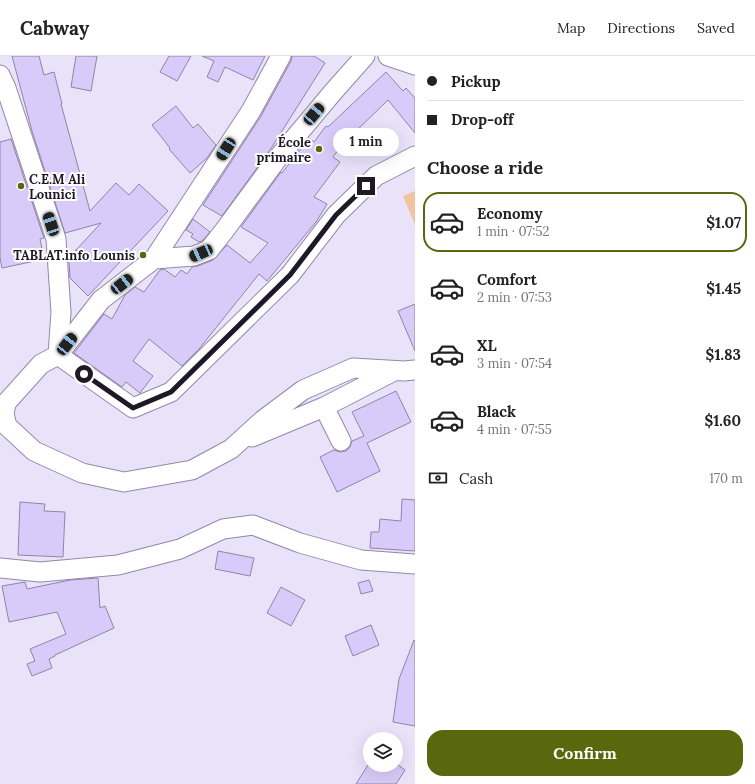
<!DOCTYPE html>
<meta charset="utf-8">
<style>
body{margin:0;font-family:Lora,serif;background:#f2f2f2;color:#222;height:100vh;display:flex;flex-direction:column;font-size:15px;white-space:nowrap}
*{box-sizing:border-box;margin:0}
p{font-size:13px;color:#767676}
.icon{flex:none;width:22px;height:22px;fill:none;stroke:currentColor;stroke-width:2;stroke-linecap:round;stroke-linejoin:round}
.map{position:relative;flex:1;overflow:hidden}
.panel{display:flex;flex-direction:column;background:#fff;width:340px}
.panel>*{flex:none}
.guide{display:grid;align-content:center;height:88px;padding:0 12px;background:#fff}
.controls{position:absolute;left:363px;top:676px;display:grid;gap:8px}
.controls a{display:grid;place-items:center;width:40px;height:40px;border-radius:50%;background:#fff;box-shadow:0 4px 16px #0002;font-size:20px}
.end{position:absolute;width:18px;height:18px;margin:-9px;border:5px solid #1d1926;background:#fff;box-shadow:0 0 0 2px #fff}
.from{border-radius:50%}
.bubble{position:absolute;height:28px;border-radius:14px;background:#fff;box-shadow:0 4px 16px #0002;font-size:13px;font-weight:700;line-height:28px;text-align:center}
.car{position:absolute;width:12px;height:24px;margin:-12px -6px;border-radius:5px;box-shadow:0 0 3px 1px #0007;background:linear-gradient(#222 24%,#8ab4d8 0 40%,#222 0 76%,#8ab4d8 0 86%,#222 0)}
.guide b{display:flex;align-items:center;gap:14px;height:38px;font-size:15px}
.guide b+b{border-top:1px solid #e0e0e0}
.guide i{width:10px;height:10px;background:#222}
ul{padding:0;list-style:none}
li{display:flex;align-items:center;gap:12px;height:60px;margin:0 8px 6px;padding:0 4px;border:2px solid transparent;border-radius:16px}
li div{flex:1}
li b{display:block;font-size:15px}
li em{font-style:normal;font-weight:700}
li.selected{border-color:#59670d}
li>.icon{width:36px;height:36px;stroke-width:1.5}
h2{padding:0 12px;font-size:18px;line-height:48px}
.pay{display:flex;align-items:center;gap:10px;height:44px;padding:0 12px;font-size:15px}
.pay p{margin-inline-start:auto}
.cta{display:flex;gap:8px;margin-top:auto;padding:8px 12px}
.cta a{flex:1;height:46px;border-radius:16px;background:#59670d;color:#fff;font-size:16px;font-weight:700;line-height:46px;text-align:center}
header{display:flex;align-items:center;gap:24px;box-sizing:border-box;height:56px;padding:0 20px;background:#fff;border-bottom:1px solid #e0e0e0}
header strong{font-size:19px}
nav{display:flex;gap:22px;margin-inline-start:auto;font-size:14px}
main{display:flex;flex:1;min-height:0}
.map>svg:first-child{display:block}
</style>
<header>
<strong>Cabway</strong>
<nav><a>Map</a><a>Directions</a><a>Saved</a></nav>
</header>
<main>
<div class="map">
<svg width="415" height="728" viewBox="0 0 415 728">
<rect width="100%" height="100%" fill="#e9e3fa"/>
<path fill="#f2c39f" d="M 415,135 L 415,169 L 403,140 Z"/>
<path fill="#d9cbf9" stroke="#8f84a7" d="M 12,0 L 39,0 L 44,19 L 54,16 L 62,48 L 61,48 L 90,155 L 116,127 L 129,139 L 139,128 L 168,155 L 88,240 L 70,222 L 69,206 L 80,194 L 75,195 L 101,167 L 65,177 L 32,75 Z
M 76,0 L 97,0 L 91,35 L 71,31 Z
M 169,0 L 191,0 L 177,25 L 160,16 Z
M 202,0 L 265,0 L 253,24 L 225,11 L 218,26 L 207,21 L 214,5 Z
M 292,0 L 314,0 L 325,7 L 270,94 L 222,160 L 203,149 L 261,60 L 291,5 Z
M 386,16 L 403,35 L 406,32 L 415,42 L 415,77 L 388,44 L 354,77 L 352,75 L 333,101 L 340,106 L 314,141 L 327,148 L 316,166 L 267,225 L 259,218 L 199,293 L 182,310 L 149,283 L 133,305 L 153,320 L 140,337 L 126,326 L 122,331 L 74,297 L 104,258 L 112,263 L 125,239 L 135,231 L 144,236 L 160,214 L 164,213 L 175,221 L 181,214 L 187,218 L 192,211 L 198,210 L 213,204 L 227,189 L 250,207 L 268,187 L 241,171 L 281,116 L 282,117 L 309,82 L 314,86 L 326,70 L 328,71 Z
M 176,50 L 193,72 L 198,68 L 216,89 L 207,102 L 190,117 L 169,93 L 170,92 L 152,69 Z
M 11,83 L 44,182 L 40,183 L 43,197 L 33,199 L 35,205 L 2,212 L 0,202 L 0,86 Z
M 193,163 L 210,176 L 202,185 L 199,186 L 191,181 L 193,178 L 186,174 Z
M 415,248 L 415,295 L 398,255 Z
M 396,335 L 411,366 L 367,387 L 380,415 L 337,436 L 320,401 L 334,394 L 340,396 L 346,395 L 350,391 L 352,385 L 364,380 L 352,356 Z
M 402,443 L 415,444 L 415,495 L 370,492 L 371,476 L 379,476 L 380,463 L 401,465 Z
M 20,446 L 45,448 L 44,455 L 65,456 L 63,501 L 18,499 Z
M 218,495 L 254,502 L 250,520 L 215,513 Z
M 98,522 L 100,552 L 105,550 L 114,572 L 55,599 L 55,600 L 49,603 L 52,612 L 32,620 L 27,608 L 35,605 L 30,593 L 66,578 L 57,556 L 9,566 L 2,530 L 25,526 L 27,533 L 70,524 Z
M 369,524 L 373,535 L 361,538 L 358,527 Z
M 281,531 L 305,544 L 291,570 L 267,557 Z
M 371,569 L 379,589 L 353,600 L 345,580 Z
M 414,584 L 415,585 L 415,670 L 393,666 L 399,623 Z
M 368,709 L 398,709 L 405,714 L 396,728 L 356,728 Z"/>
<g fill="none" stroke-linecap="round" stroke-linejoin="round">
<g stroke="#9288ab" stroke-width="21">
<path id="minor" d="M 281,0 L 251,55 L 154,203 L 101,244 L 58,299 L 41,308 L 6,347 L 4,358 L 7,370 L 34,395 L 82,417 L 124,426 L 192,414 L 231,393 L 263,364 L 303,334 L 353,312 L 404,315 L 415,314
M 388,0 L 415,9
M 0,19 L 6,32 L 56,183 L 61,256 L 58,299 L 133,352 L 171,336 L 290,219 L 336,159 L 376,120 L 415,100
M 154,203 L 194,200 L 209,194 L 224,175 L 277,103 L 333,36 L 365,0
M 324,351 L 394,315
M 252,381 L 324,351 L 341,385
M 0,512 L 40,516 L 118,509 L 180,493 L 223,473 L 253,469 L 300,487 L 361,504 L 415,508"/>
</g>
<use href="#minor" stroke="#fff" stroke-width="19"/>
</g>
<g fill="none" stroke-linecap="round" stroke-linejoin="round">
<path stroke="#1d1926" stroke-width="5" d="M 84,318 L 133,352 L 171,336 L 290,219 L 336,159 L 366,130"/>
</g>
<g fill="#59670d" stroke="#fff" stroke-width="1.5">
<circle cx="319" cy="93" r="4"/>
<circle cx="21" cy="130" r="4"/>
<circle cx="143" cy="199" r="4"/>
</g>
<g text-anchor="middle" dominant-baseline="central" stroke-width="4" stroke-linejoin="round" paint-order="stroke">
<g font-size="13" font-weight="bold" fill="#1d1926" stroke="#fff" text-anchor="end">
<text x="311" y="86">École<tspan x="311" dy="15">primaire</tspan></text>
<text x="29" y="123" text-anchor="start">C.E.M Ali<tspan x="29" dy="15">Lounici</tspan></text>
<text x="135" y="199">TABLAT.info Lounis</text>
</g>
</g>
</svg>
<div class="controls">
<a><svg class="icon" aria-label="layers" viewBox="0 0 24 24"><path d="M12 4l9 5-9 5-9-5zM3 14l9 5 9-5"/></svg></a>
</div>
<i class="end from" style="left:84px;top:318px"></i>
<i class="end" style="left:366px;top:130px"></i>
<div class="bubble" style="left:333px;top:72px;width:66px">1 min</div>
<i class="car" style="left:314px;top:58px;rotate:40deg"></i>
<i class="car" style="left:226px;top:93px;rotate:213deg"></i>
<i class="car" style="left:51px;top:168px;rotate:342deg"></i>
<i class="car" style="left:201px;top:197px;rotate:246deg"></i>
<i class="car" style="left:122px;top:228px;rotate:52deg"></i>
<i class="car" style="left:67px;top:288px;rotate:38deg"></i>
</div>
<section class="panel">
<div class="guide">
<b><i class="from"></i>Pickup</b>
<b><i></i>Drop-off</b>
</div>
<h2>Choose a ride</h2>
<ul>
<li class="selected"><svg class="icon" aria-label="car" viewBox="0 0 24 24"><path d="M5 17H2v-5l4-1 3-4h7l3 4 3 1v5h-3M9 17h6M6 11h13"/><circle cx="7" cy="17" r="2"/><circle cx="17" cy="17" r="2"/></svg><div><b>Economy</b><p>1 min · 07:52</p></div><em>$1.07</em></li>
<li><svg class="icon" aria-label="car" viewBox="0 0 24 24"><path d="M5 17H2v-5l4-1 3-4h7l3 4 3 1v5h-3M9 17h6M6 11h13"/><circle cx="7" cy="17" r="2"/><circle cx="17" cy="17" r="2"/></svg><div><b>Comfort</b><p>2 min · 07:53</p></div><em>$1.45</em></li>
<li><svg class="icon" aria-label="car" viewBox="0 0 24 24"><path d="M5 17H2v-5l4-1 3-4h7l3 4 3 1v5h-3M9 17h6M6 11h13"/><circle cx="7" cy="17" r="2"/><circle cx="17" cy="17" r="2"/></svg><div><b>XL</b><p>3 min · 07:54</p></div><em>$1.83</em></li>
<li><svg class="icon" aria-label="car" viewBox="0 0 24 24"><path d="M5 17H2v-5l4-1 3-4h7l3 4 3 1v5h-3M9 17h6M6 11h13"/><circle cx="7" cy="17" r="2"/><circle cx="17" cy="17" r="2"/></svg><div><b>Black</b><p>4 min · 07:55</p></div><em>$1.60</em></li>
</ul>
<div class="pay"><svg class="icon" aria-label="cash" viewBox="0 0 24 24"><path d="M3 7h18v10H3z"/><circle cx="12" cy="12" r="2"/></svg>Cash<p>170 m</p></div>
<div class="cta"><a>Confirm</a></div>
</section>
</main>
